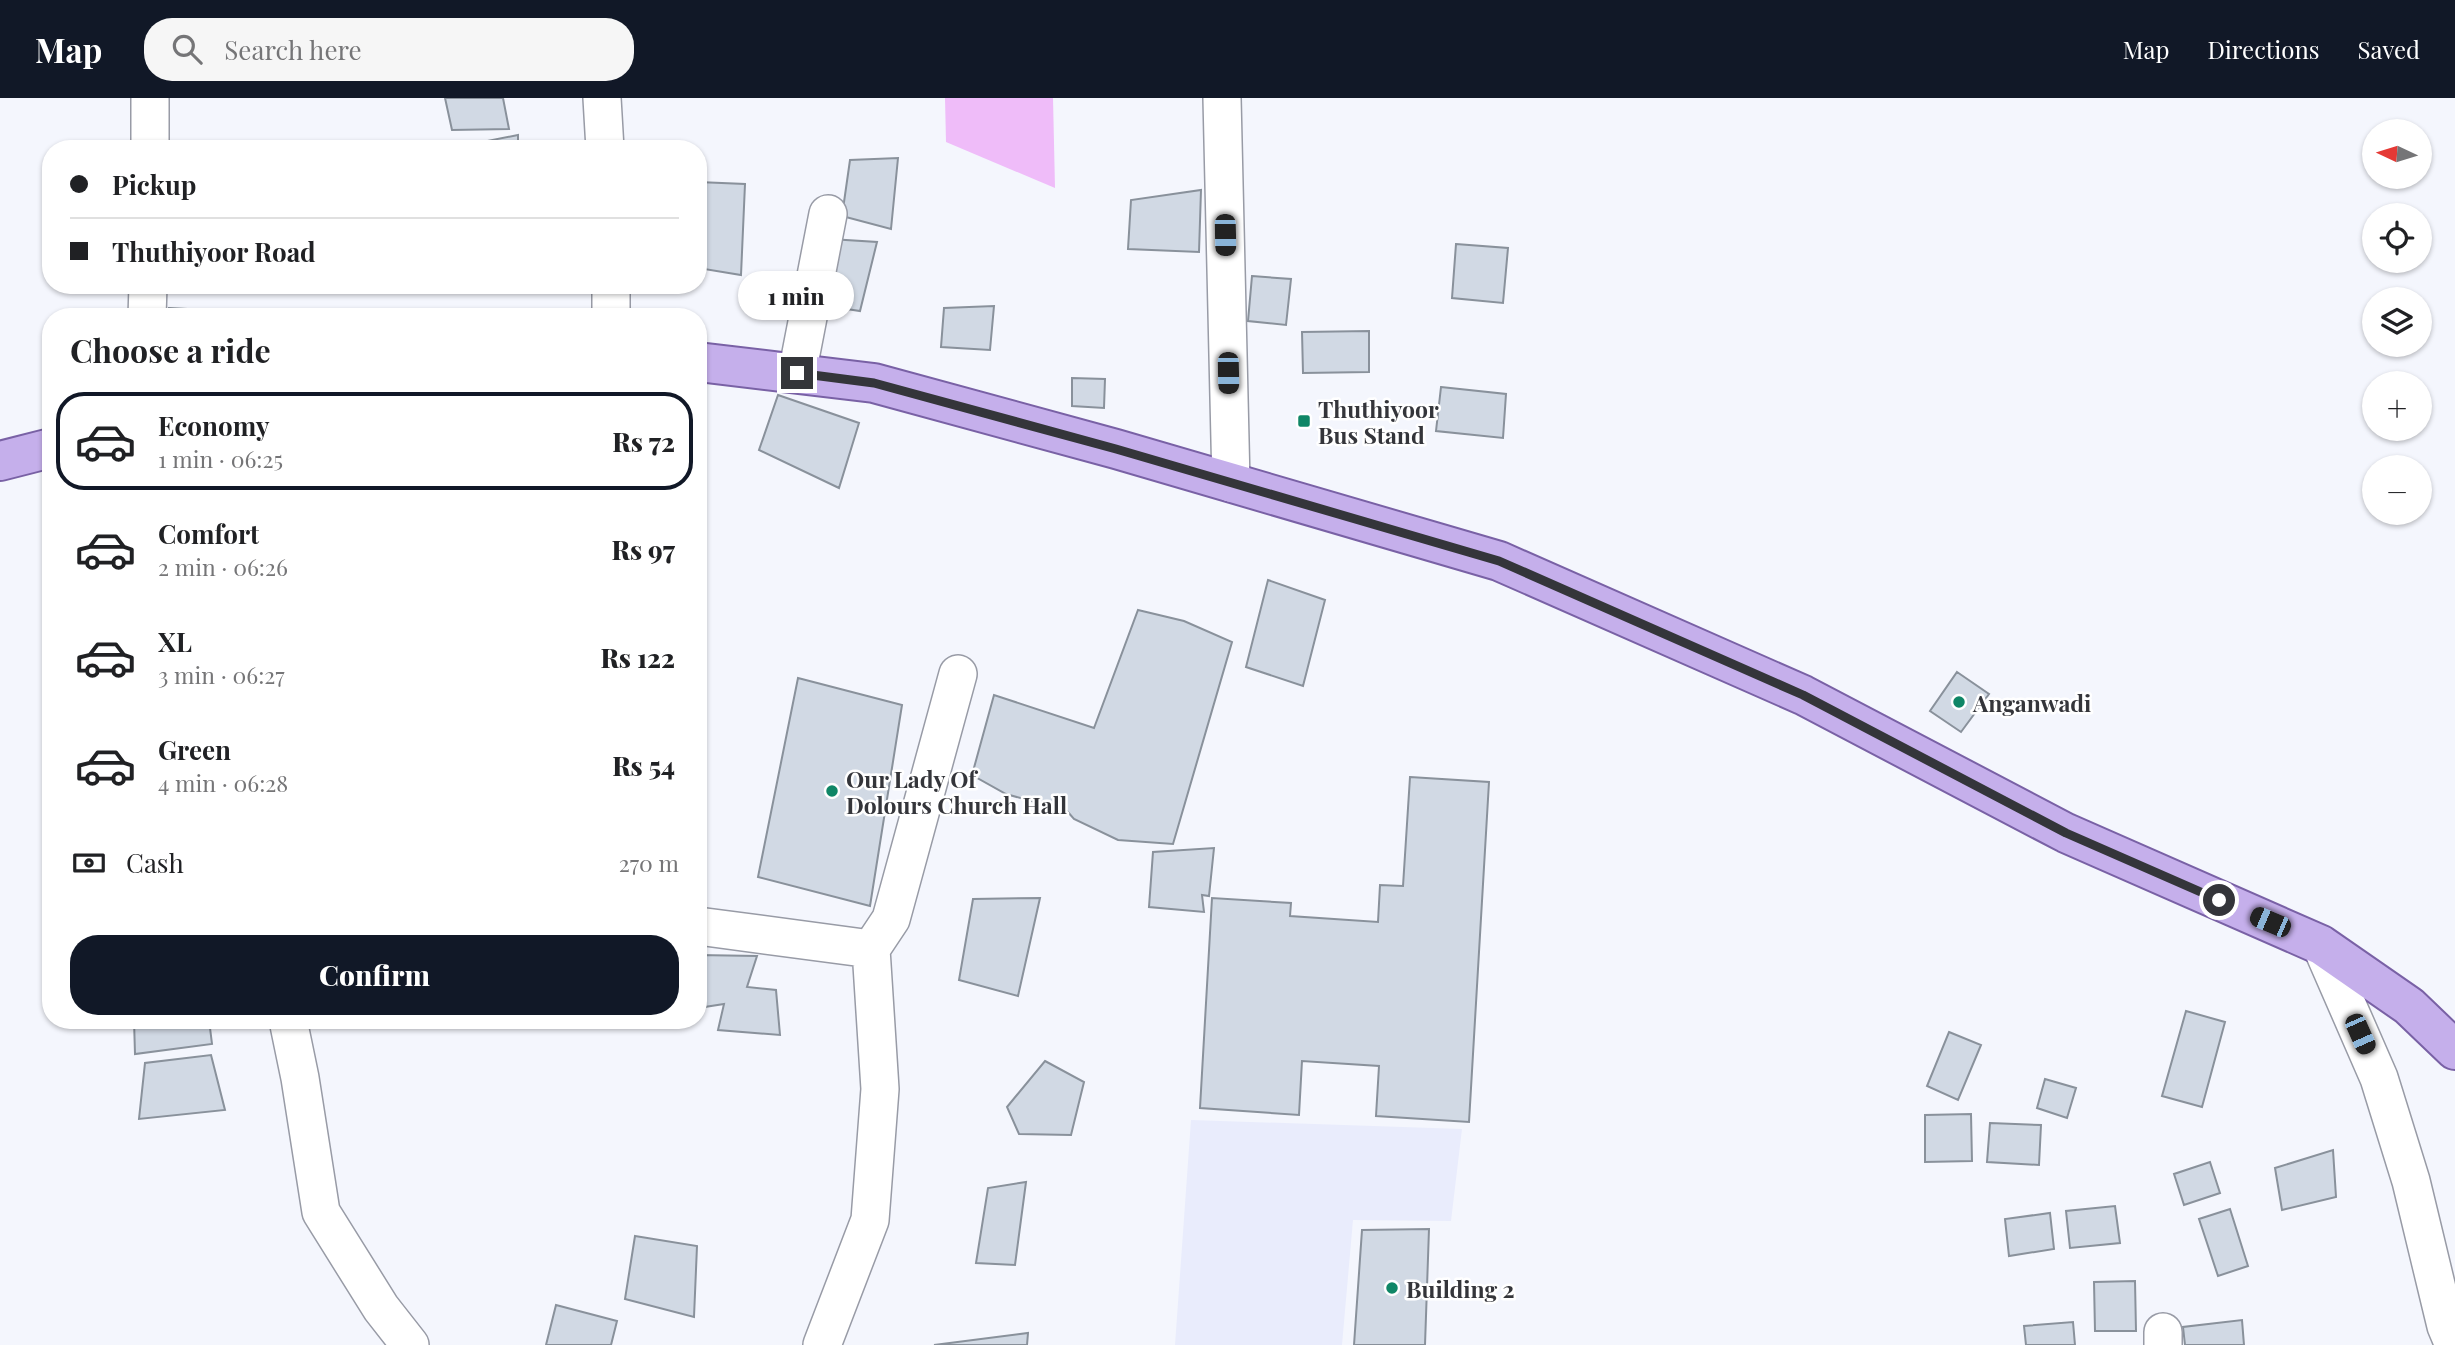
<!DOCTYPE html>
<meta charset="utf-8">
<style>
body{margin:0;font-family:"Playfair Display",serif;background:#f6f6f6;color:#202124;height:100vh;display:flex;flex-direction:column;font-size:26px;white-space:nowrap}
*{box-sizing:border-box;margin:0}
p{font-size:23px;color:#757577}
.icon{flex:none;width:38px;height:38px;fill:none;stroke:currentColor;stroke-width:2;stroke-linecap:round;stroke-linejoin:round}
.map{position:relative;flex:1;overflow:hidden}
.sheet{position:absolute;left:42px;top:210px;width:665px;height:721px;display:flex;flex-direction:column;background:#fff;border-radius:28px;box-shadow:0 2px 5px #0004}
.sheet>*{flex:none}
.hud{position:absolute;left:42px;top:42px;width:665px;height:154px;border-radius:28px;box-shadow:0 2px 5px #0004;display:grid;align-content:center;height:154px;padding:0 28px;background:#fff}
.needle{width:46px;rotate:274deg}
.tools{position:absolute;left:2362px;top:21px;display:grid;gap:14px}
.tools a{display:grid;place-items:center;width:70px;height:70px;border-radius:50%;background:#fff;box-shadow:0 2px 5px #0004;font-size:35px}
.end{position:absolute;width:32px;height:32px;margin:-16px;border:9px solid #34353a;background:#fff;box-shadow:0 0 0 4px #fff}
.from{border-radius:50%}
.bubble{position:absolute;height:49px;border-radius:24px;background:#fff;box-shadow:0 2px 5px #0004;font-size:23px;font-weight:800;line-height:49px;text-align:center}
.car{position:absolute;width:21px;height:42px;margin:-21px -10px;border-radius:9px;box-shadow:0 0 5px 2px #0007;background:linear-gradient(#222 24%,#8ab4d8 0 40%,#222 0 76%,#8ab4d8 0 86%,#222 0)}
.hud b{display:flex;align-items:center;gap:24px;height:66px;font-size:26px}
.hud b+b{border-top:2px solid #e0e0e0}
.hud i{width:18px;height:18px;background:#202124}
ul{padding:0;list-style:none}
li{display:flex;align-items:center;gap:21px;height:98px;margin:0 14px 10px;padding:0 14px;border:4px solid transparent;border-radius:28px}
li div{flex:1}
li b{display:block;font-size:26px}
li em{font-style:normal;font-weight:800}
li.selected{border-color:#111827}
li>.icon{width:63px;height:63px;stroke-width:1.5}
h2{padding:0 28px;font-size:32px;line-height:84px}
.pay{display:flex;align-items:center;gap:18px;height:77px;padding:0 28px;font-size:26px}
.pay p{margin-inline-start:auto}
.action{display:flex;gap:14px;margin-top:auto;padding:14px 28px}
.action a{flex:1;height:80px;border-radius:28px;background:#111827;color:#fff;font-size:28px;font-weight:800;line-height:80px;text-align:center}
header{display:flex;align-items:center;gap:42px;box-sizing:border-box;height:98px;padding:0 35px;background:#111827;color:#fff}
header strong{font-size:33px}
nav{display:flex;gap:38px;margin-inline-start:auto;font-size:24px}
.search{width:490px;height:63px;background:#f6f6f6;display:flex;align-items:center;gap:18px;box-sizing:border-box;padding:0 24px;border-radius:28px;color:#757577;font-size:26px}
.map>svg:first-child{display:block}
</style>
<header>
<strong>Map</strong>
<div class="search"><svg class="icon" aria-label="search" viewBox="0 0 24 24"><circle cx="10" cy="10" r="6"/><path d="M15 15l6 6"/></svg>Search here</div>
<nav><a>Map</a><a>Directions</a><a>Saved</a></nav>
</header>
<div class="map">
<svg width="2455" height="1247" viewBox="0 0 2455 1247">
<rect width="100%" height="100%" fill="#f4f6fd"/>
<path fill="#e9ecfc" d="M 1191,1022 L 1462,1031 L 1451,1123 L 1353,1122 L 1342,1247 L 1175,1247 Z"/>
<path fill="#efbcf9" d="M 945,0 L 1053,0 L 1055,90 L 946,44 Z"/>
<path fill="#d1d9e4" stroke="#89919b" stroke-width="2" d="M 445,0 L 503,0 L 509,31 L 452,32 Z
M 518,37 L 518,51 L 472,51 L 472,46 Z
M 324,43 L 363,46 L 363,51 L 324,51 Z
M 898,60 L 891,131 L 842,118 L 850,62 Z
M 698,84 L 745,86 L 741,177 L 698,170 Z
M 1201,92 L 1199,154 L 1128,151 L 1131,102 Z
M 830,141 L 877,144 L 860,213 L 821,207 Z
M 1456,146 L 1508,150 L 1503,205 L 1452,200 Z
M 1252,178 L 1291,181 L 1286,227 L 1248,223 Z
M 994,208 L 990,252 L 941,249 L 944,210 Z
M 169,210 L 205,212 L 204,219 L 169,219 Z
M 1369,233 L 1369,274 L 1303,275 L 1302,234 Z
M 1072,280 L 1105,281 L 1104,310 L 1072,308 Z
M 1441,289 L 1506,296 L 1503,340 L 1436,333 Z
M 778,297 L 859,325 L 839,390 L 759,352 Z
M 1268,482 L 1325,502 L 1303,588 L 1246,569 Z
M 1138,512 L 1184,523 L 1232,544 L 1173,746 L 1118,742 L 1074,721 L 1067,713 L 1006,696 L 972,677 L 994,597 L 1094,630 Z
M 1957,574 L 1989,596 L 1961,634 L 1930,613 Z
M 798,580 L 902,607 L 870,808 L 758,779 Z
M 1410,679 L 1489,684 L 1469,1024 L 1376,1018 L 1379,968 L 1302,963 L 1299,1017 L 1200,1010 L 1212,800 L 1291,805 L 1290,818 L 1378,824 L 1380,787 L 1403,788 Z
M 1214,750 L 1209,798 L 1202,797 L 1204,814 L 1149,809 L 1153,754 Z
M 1040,800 L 1018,898 L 959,882 L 973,801 Z
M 698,857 L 757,858 L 747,889 L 776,892 L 780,937 L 718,932 L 724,906 L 698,910 Z
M 2186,913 L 2225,924 L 2202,1009 L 2162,998 Z
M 134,922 L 209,922 L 212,946 L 135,956 Z
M 1949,934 L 1981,947 L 1958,1002 L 1927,988 Z
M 211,957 L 225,1012 L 139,1021 L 145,965 Z
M 1045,963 L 1084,984 L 1071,1037 L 1019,1036 L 1007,1009 Z
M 2045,981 L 2076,990 L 2067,1020 L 2037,1010 Z
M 1971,1016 L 1972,1063 L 1925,1064 L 1925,1017 Z
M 1990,1025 L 2041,1027 L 2039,1067 L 1987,1064 Z
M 2333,1052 L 2336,1099 L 2282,1112 L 2275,1070 Z
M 2210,1064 L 2220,1095 L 2184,1107 L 2174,1076 Z
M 1026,1084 L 1015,1167 L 976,1165 L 988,1090 Z
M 2115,1108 L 2120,1145 L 2070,1150 L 2066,1113 Z
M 2230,1111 L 2248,1168 L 2218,1178 L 2199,1121 Z
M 2050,1115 L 2054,1151 L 2009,1158 L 2005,1121 Z
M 1429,1131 L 1425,1247 L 1354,1247 L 1362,1132 Z
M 635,1138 L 697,1148 L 694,1219 L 625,1201 Z
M 2135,1183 L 2136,1233 L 2095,1233 L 2094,1184 Z
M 556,1207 L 617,1223 L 611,1247 L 546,1247 Z
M 2242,1222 L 2244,1247 L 2185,1247 L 2183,1229 Z
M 2073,1224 L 2075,1247 L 2026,1247 L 2024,1228 Z
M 1028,1235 L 1027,1247 L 934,1247 Z"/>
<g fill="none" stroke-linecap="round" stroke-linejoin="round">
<g stroke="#989ba6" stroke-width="40">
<path id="minor" d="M 602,0 L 605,51
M 1222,0 L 1231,385
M 150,51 L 150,0
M 611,187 L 611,219
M 147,219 L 148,187
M 797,276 L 828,116
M 698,828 L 871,851
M 2321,847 L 2379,980 L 2411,1083 L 2446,1228 L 2454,1247
M 288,922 L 300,980 L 321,1114 L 381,1210 L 410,1247
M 2163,1234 L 2163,1247
M 822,1247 L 870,1122 L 880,991 L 871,851 L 891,821 L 958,576"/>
</g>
<g stroke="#7961a5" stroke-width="42">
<path id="major" d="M 698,264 L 874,285 L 1116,351 L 1499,463 L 1803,597 L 2066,735 L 2321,847 L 2409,908 L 2455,952
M 0,363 L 51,350"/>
</g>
<use href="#minor" stroke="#fff" stroke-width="37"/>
<use href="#major" stroke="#c5afeb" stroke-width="38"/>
</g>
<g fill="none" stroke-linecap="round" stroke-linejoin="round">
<path stroke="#34353a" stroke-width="9" d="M 797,275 L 874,285 L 1116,351 L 1499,463 L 1803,597 L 2066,735 L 2219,802"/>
</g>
<g fill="#0f8666" stroke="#fff" stroke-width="2.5">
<rect x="1297" y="316" width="14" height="14" rx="3.5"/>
<circle cx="1959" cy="604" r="7"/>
<circle cx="832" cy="693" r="7"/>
<circle cx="1392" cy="1190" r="7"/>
</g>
<g text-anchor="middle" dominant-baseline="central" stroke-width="5" stroke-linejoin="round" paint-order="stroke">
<g font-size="23" font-weight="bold" fill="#34353a" stroke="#fff" text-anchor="start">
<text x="1318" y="310">Thuthiyoor<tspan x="1318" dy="26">Bus Stand</tspan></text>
<text x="1973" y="604">Anganwadi</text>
<text x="846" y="680">Our Lady Of<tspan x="846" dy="26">Dolours Church Hall</tspan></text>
<text x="1406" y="1190">Building 2</text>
</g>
</g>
</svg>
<div class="tools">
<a><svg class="needle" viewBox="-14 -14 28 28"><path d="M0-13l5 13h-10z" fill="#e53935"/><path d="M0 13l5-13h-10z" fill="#757577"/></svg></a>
<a><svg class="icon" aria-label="locate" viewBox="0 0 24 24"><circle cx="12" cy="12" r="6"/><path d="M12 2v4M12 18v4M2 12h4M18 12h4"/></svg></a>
<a><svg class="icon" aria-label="layers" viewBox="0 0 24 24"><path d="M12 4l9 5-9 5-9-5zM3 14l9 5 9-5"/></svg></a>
<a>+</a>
<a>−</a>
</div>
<i class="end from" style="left:2219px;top:802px"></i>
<i class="end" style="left:797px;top:275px"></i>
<div class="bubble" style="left:738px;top:173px;width:116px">1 min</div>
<i class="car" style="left:1225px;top:137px;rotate:179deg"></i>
<i class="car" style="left:1228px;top:275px;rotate:179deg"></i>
<i class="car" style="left:2270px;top:824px;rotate:293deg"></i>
<i class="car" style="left:2360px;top:936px;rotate:156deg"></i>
<div class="hud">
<b><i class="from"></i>Pickup</b>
<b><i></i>Thuthiyoor Road</b>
</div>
<section class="sheet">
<h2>Choose a ride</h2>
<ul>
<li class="selected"><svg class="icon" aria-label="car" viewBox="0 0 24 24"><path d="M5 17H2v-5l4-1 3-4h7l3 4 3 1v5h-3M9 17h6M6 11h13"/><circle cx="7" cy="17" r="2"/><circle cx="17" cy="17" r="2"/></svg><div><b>Economy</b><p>1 min · 06:25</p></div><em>Rs 72</em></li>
<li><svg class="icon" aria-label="car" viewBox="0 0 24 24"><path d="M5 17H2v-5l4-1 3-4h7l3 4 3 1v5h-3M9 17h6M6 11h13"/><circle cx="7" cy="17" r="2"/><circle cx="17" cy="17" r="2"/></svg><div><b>Comfort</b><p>2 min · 06:26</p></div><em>Rs 97</em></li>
<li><svg class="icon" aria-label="car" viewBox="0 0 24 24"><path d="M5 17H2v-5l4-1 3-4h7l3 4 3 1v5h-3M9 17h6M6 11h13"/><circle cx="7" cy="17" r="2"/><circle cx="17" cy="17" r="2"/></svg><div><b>XL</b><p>3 min · 06:27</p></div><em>Rs 122</em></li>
<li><svg class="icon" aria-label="car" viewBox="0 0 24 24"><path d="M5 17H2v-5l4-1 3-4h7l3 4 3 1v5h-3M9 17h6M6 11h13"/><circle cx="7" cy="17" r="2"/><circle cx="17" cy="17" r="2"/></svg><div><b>Green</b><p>4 min · 06:28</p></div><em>Rs 54</em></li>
</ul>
<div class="pay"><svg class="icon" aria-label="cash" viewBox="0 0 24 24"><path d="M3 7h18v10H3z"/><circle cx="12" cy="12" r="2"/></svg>Cash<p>270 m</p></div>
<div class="action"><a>Confirm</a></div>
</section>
</div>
